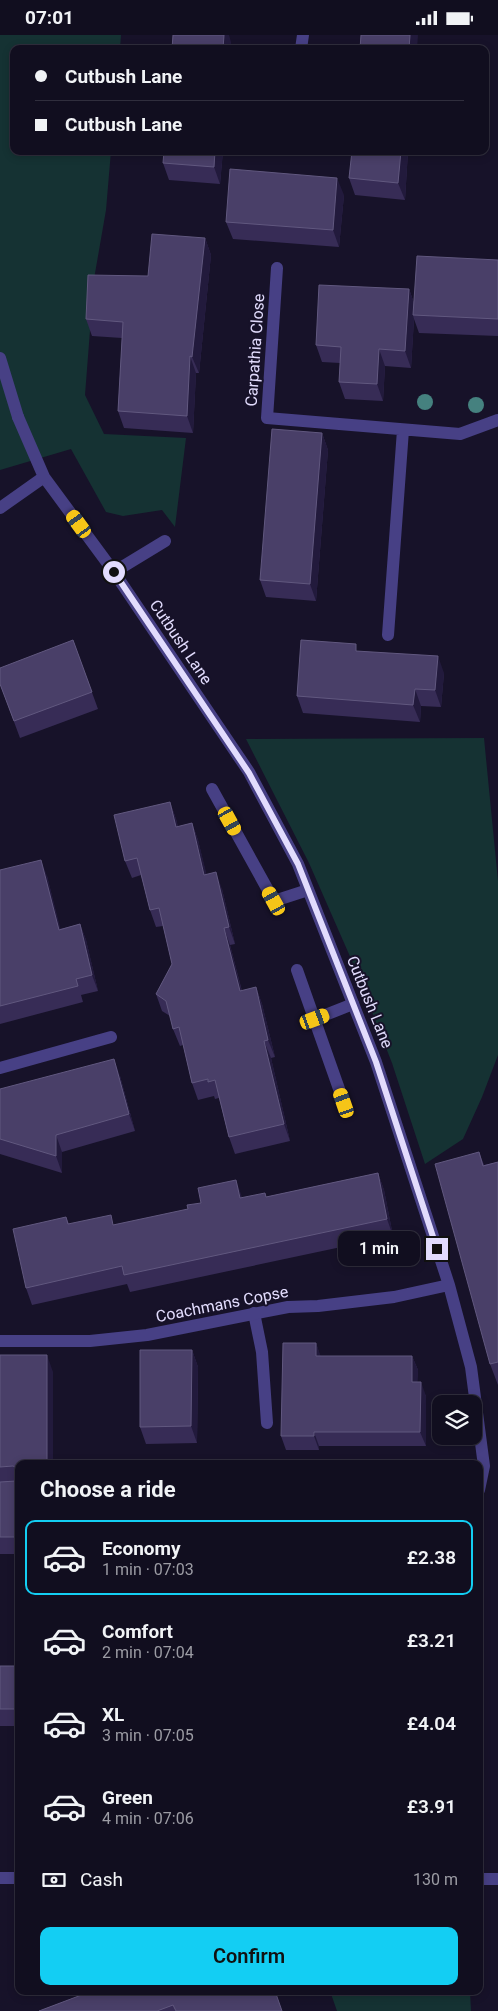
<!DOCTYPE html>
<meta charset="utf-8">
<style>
body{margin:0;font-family:Roboto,sans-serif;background:#1a1728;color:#f1f3f6;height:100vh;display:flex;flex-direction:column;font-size:19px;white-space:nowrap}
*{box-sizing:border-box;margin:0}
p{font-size:16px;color:#9c9ca4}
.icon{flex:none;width:28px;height:28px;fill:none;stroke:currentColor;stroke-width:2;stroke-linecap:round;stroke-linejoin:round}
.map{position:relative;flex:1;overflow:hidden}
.sheet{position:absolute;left:15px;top:1425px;width:468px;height:535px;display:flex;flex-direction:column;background:#110e1f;border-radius:10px;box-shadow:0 2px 8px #0003,0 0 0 1px #302e3d}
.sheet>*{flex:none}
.top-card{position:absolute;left:10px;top:10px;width:479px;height:110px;border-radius:10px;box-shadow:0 2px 8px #0003,0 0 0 1px #302e3d;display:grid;align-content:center;height:110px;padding:0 25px;background:#110e1f}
.buttons{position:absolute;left:432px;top:1360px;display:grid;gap:10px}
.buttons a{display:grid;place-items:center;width:50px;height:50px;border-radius:10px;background:#110e1f;box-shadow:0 2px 8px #0003,0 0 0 1px #302e3d;font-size:25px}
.end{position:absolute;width:22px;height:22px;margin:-11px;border:6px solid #e2dcfd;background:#111;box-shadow:0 0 0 2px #111}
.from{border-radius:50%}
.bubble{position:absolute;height:35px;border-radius:10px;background:#110e1f;box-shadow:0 2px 8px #0003,0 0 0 1px #302e3d;font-size:16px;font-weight:600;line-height:35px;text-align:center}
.car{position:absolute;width:15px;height:30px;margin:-15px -8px;border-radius:6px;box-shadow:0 0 4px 1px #0007;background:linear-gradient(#f5c518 24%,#345 0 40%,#f5c518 0 76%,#345 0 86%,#f5c518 0)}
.top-card b{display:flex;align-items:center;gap:18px;height:48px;font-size:19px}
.top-card b+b{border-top:1px solid #302e3d}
.top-card i{width:12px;height:12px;background:#f1f3f6}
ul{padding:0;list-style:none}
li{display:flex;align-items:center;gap:15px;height:75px;margin:0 10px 8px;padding:0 15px;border:2px solid transparent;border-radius:10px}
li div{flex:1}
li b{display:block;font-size:19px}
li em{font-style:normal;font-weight:600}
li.on{border-color:#13cef3}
li>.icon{width:45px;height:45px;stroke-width:1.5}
h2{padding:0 25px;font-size:22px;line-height:60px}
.pay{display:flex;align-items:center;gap:12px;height:55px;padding:0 25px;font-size:19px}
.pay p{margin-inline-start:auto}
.button{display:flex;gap:10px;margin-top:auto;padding:10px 25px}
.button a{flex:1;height:58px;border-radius:10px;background:#13cef3;color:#111;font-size:20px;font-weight:600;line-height:58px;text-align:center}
.status{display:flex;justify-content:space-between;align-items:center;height:35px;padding:0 25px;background:#110e1f;direction:ltr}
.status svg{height:14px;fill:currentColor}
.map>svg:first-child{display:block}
</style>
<div class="status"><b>07:01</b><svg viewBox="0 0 49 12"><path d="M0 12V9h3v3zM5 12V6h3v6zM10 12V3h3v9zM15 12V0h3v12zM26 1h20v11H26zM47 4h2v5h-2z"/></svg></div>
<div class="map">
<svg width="498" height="1976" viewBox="0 0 498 1976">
<rect width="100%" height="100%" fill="#171229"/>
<path fill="#153233" d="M 0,0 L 121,0 L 120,14 L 14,14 L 14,116 L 111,116 L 106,175 L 94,244 L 85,360 L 104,399 L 186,403 L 175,492 L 162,475 L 123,481 L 106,477 L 71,414 L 0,435 Z
M 484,703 L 498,846 L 498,1020 L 482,1062 L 463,1104 L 425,1129 L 392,1028 L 352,926 L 309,828 L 246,704 Z
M 330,1956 L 470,1956 L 471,1976 L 337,1976 Z"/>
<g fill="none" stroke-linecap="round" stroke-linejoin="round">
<path stroke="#474085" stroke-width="12" d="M 0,323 L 18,382
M 212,754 L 274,866 L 308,855
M 297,935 L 344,1068
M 315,984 L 353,969
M 254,1278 L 262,1317 L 267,1388"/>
<path stroke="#474085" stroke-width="12" d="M 301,14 L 303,0
M 277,233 L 267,383 L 460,399 L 498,385
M 18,382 L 44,442 L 114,537 L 249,737 L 298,829 L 376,1027 L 449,1250 L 471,1332 L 484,1431 L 479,1455
M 0,473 L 44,442
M 114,537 L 165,506
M 388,600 L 403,395
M 0,1033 L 111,1002
M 0,1306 L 90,1306 L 147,1300 L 288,1272 L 318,1271 L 394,1262 L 449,1250
M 0,1843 L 19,1843
M 479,1844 L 498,1844"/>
</g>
<g fill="#45817f">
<circle cx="425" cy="367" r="8"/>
<circle cx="476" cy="370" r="8"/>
</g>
<path fill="#372c56" d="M 223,116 L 220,149 L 169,145 L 163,128 Z
M 352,116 L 408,116 L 405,165 L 355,160 L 349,143 Z
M 344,160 L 339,212 L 233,204 L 226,187 Z
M 205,203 L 211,220 L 199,338 L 196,338 L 193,398 L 124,393 L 118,376 L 122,303 L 92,301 L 86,284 L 148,241 Z
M 498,225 L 498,301 L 419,298 L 414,284 L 411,333 L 385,331 L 383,366 L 345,364 L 339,347 L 340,328 L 322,327 L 316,310 L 409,254 L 414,268 Z
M 322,398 L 328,415 L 316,566 L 266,562 L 260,545 Z
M 73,605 L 98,674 L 20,703 L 0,649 Z
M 359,616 L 444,638 L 441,672 L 421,671 L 420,687 L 303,678 L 297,661 Z
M 170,767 L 176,784 L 178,792 L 192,788 L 198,805 L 206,839 L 222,854 L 235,909 L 230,910 L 242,956 L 256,952 L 262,969 L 275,1022 L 271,1023 L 290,1106 L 235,1119 L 229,1102 L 219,1063 L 215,1064 L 214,1061 L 198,1065 L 192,1048 L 183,1010 L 180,1011 L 173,994 L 170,981 L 162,976 L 156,959 L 172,929 L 163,891 L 156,892 L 150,875 L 141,840 L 132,843 L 125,826 Z
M 0,835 L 47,841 L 60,894 L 80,889 L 86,905 L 98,956 L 81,960 L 83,967 L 0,989 Z
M 120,1041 L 135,1096 L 62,1117 L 62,1138 L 0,1119 L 0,1054 Z
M 479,1117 L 484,1130 L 498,1127 L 498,1350 L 490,1329 Z
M 378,1138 L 384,1155 L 393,1201 L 130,1257 L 127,1249 L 32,1270 L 26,1253 L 66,1182 L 69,1189 L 115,1190 L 242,1163 L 266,1162 Z
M 316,1308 L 320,1321 L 412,1321 L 418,1335 L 417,1347 L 426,1361 L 426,1411 L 319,1411 L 319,1415 L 286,1415 L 281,1401 Z
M 192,1315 L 198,1332 L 197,1408 L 146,1409 L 140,1392 Z
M 0,1320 L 53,1337 L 19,1429 L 19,1519 L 0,1519 Z
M 0,1631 L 19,1631 L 19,1691 L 0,1691 Z
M 92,1956 L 282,1976 L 39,1976 Z"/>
<path fill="#221a3c" d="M 224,0 L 229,0 L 231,7 L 231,14 L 223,14 Z
M 410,0 L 418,0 L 417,14 L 409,14 Z
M 215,116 L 223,116 L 220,149 L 214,132 Z
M 401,116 L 408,116 L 405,165 L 398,148 Z
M 337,143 L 344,160 L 339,212 L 333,195 Z
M 205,203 L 211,220 L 199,338 L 192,322 Z
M 409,254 L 415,271 L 413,280 L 414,284 L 411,333 L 405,316 Z
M 379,314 L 385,331 L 383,366 L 377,349 Z
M 190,321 L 196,338 L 193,398 L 187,381 Z
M 322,398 L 328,415 L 316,566 L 310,549 Z
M 438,621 L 444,638 L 441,672 L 435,655 Z
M 415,654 L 421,671 L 420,687 L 413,670 Z
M 170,767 L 176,784 L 182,809 L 176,792 Z
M 192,788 L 198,805 L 211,857 L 204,840 Z
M 41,825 L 47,841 L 65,911 L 59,895 Z
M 216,837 L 222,854 L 235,909 L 229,892 Z
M 80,889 L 86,905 L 98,956 L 92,940 Z
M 224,893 L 230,910 L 246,973 L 240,956 Z
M 256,952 L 262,969 L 275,1022 L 268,1005 Z
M 264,1006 L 271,1023 L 290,1106 L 284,1089 Z
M 114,1024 L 120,1041 L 135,1096 L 129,1079 Z
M 56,1100 L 62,1117 L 62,1138 L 56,1121 Z
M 378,1138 L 384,1155 L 393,1201 L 387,1184 Z
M 236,1145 L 242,1162 L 246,1180 L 240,1163 Z
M 316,1308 L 321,1322 L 316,1321 Z
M 192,1315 L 198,1332 L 197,1408 L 191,1391 Z
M 47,1320 L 53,1337 L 53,1429 L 47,1429 Z
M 412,1321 L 418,1335 L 417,1361 L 412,1347 Z
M 421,1347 L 426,1361 L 426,1411 L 420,1397 Z
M 314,1397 L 319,1411 L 319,1415 L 314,1401 Z"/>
<path fill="#493f68" stroke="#61587f" d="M 173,0 L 224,0 L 223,14 L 172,14 Z
M 361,0 L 410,0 L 409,14 L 360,14 Z
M 164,116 L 215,116 L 214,132 L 163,128 Z
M 352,116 L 401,116 L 398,148 L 349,143 Z
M 230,134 L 337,143 L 333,195 L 226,187 Z
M 152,199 L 205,203 L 192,322 L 190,321 L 187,381 L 118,376 L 123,287 L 86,284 L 88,240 L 148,241 Z
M 417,221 L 498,225 L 498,284 L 413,280 Z
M 319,250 L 409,254 L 405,316 L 379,314 L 377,349 L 339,347 L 341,312 L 316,310 Z
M 272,394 L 322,398 L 310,549 L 260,545 Z
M 73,605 L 92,657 L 14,686 L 0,649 L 0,633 Z
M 301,605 L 356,609 L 356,616 L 438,621 L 435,655 L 415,654 L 413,670 L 297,661 Z
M 170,767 L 176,792 L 192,788 L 204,840 L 216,837 L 229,892 L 224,893 L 240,956 L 256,952 L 268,1005 L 264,1006 L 284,1089 L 229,1102 L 215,1045 L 208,1047 L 208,1044 L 192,1048 L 179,992 L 173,994 L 166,966 L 156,959 L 172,929 L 159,873 L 150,875 L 137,823 L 125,826 L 114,780 Z
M 41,825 L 59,895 L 80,889 L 92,940 L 76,944 L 78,951 L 0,971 L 0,835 Z
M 114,1024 L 129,1079 L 56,1100 L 56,1121 L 0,1104 L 0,1054 Z
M 479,1117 L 483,1131 L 498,1127 L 498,1327 L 490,1329 L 435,1129 Z
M 378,1138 L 387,1184 L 124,1240 L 122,1231 L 26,1253 L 13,1194 L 66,1182 L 68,1189 L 111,1180 L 113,1190 L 188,1174 L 187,1170 L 201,1168 L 198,1153 L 236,1145 L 240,1163 L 265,1158 L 266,1162 Z
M 283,1308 L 316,1308 L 316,1321 L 412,1321 L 412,1347 L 421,1347 L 420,1397 L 314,1397 L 314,1401 L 281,1401 Z
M 140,1315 L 192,1315 L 191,1391 L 140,1392 Z
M 0,1320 L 47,1320 L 47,1429 L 19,1429 L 19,1434 L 13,1431 L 0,1432 Z
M 19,1443 L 19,1502 L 0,1502 L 0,1447 L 16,1446 Z
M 0,1631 L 19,1631 L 19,1674 L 0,1674 Z
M 92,1956 L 275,1956 L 282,1976 L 176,1976 L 173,1970 L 157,1976 L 39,1976 Z"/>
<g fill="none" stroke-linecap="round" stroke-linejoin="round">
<path stroke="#e2dcfd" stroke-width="6" d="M 114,537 L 249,738 L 298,829 L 376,1027 L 437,1214"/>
</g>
<g text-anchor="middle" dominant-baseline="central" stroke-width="4" stroke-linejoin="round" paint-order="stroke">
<g font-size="16" fill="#e2dcfd" stroke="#171229">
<text transform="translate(255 315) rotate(-86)">Carpathia Close</text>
<text transform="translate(181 607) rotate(56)">Cutbush Lane</text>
<text transform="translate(370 967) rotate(68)">Cutbush Lane</text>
<text transform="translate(222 1269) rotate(-11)">Coachmans Copse</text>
</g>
</g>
</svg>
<div class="buttons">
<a><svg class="icon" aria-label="layers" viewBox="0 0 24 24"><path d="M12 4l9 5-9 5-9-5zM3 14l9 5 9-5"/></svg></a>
</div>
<i class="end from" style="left:114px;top:537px"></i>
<i class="end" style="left:437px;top:1214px"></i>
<div class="bubble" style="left:338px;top:1196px;width:82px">1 min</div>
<i class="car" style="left:79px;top:489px;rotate:324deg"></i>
<i class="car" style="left:230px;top:786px;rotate:151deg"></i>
<i class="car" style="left:274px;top:866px;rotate:331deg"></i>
<i class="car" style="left:315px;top:984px;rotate:70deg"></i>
<i class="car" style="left:344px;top:1068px;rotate:341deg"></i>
<div class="top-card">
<b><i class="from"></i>Cutbush Lane</b>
<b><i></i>Cutbush Lane</b>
</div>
<section class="sheet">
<h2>Choose a ride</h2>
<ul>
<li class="on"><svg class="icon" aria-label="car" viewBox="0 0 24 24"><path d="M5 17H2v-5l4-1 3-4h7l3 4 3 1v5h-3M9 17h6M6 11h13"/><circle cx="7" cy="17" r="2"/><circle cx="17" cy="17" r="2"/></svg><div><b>Economy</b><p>1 min · 07:03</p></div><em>£2.38</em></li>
<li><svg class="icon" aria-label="car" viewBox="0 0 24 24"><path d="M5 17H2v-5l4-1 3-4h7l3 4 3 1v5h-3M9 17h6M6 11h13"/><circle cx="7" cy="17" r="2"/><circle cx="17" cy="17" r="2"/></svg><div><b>Comfort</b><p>2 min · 07:04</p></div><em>£3.21</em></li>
<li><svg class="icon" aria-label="car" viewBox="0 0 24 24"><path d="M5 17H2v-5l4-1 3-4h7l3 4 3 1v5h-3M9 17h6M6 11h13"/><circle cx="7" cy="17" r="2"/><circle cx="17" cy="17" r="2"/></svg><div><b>XL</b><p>3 min · 07:05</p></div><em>£4.04</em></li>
<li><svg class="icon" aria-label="car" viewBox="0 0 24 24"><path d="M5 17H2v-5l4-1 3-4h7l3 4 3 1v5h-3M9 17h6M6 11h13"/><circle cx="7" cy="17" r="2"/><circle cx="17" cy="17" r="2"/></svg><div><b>Green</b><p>4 min · 07:06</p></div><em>£3.91</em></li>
</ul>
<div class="pay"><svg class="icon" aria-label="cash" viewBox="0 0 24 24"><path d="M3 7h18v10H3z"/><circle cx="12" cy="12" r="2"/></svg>Cash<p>130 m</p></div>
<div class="button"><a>Confirm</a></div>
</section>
</div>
